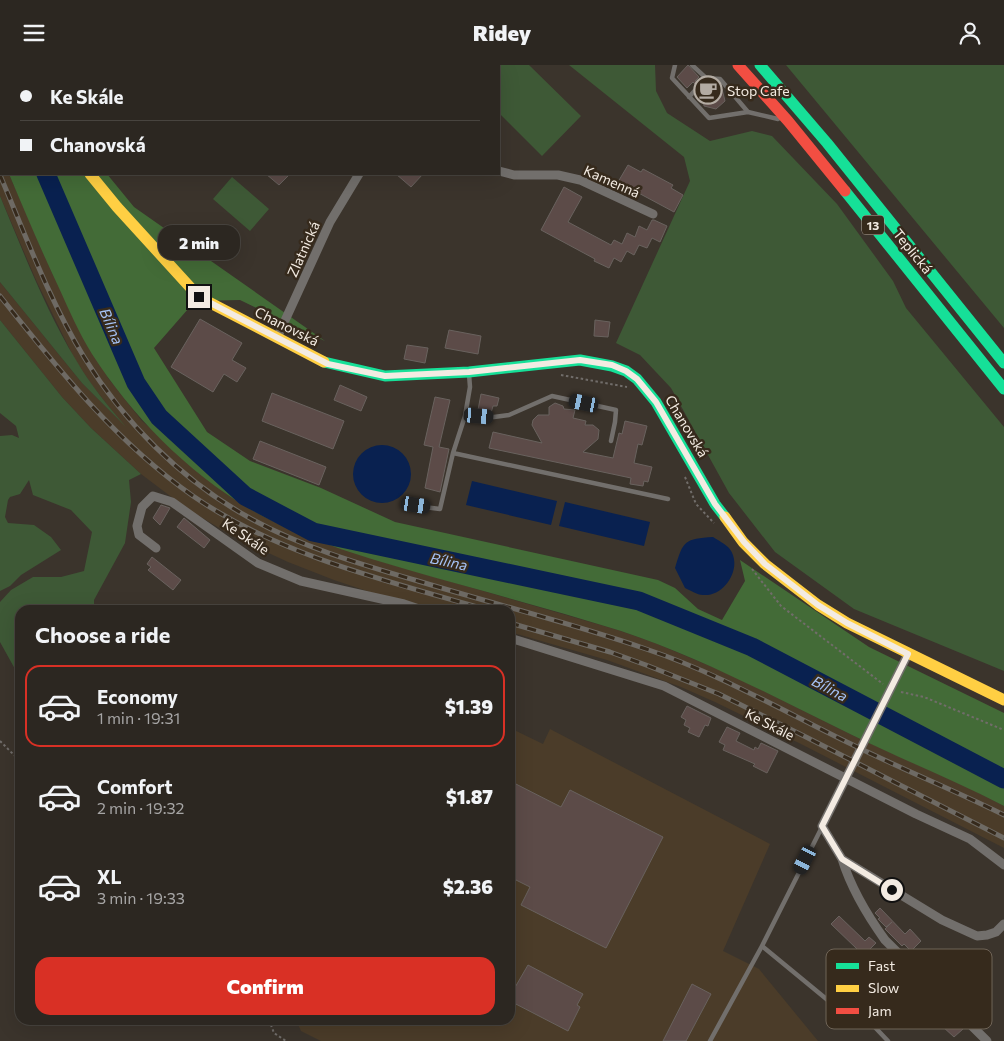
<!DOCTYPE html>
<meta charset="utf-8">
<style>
body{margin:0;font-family:Commissioner,sans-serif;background:#38332e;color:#f1f3f6;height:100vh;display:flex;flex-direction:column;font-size:19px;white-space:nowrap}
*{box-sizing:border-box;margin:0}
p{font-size:16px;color:#a6a5a5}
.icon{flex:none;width:28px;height:28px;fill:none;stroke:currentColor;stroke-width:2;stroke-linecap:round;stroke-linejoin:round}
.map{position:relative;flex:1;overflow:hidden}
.side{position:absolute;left:15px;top:540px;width:500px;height:420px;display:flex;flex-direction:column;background:#2c2721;border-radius:15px;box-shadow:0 5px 20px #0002,0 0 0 1px #48443f}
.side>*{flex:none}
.banner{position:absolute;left:0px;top:0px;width:500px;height:110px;box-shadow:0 5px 20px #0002,0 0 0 1px #48443f;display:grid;align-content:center;height:110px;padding:0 20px;background:#2c2721}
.end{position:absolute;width:22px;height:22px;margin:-11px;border:6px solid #f3ebe2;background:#111;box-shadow:0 0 0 2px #111}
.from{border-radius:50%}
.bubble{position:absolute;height:35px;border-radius:15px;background:#2c2721;box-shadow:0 5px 20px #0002,0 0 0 1px #48443f;font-size:16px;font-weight:800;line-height:35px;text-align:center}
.car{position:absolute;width:15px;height:30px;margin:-15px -8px;border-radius:6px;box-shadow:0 0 4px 1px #0007;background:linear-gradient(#222 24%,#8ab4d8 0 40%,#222 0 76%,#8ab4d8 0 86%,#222 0)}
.banner b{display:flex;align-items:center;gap:18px;height:48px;font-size:19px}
.banner b+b{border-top:1px solid #48443f}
.banner i{width:12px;height:12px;background:#f1f3f6}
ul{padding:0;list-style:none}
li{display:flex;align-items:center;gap:15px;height:82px;margin:0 10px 8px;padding:0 10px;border:2px solid transparent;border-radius:15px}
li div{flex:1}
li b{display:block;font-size:19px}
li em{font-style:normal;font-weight:800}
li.active{border-color:#d93025}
li>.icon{width:45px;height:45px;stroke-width:1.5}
h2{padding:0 20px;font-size:22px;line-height:60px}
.cta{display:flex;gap:10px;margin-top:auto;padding:10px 20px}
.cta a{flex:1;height:58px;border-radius:15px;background:#d93025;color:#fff;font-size:20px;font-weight:800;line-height:58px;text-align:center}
header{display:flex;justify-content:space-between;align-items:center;height:65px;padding:0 20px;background:#2c2721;font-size:22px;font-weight:800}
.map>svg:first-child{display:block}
</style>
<header><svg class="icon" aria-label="menu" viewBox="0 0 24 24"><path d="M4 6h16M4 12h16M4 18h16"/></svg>Ridey<svg class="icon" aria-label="person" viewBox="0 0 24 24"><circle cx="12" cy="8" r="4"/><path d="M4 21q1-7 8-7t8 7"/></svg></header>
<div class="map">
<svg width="1004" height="976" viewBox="0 0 1004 976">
<rect width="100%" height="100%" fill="#3b342c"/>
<path fill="#4b3c29" d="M 0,88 L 1,109 L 9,109 L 52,208 L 108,313 L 142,356 L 225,428 L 252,445 L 321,476 L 390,499 L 618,565 L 655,578 L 729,609 L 854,671 L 967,722 L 1004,741 L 1004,783 L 801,679 L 715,637 L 681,622 L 607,595 L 510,567 L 510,545 L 433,545 L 379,530 L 334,515 L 288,497 L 236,473 L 186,443 L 141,409 L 91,363 L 62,332 L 0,255 L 0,217 L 82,318 L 121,357 L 94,323 L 75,295 L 36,215 L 0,131 Z
M 510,663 L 543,679 L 550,664 L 770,779 L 723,886 L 759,904 L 818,976 L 321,976 L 301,966 L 296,955 L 510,955 Z"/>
<path fill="#3e5936" d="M 481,0 L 529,0 L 581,51 L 542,91 L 499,48 L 499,1 L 480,1 Z
M 569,0 L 655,0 L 656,26 L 667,48 L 710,76 L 752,66 L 772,71 L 837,139 L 893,216 L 906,243 L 1004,362 L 1004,606 L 854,544 L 775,487 L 729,428 L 671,323 L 640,290 L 616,278 L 690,116 L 684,92 Z
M 786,0 L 1004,0 L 1004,263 Z
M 232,112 L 269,144 L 250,166 L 213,134 Z
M 0,131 C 23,186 45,244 76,295 C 90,319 108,341 126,362 L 82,318 L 0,217 Z
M 0,255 L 62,332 L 91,363 L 141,409 L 129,415 L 131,437 L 125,478 L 94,535 L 94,545 L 20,545 L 20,613 L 0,577 L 0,537 L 11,525 L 33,512 L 61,512 L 84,506 L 92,467 L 71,445 L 33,430 L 29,415 L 20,429 L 10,432 L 8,435 L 5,452 L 8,458 L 34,460 L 51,472 L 61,485 L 21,510 L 10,521 L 0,526 L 0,371 L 12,370 L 19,373 L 16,361 L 0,348 Z"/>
<path fill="#436b37" d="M 9,109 L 107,109 L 134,142 L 325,276 L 240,235 L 195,236 L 154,283 L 207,367 L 250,396 L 321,423 L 395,457 L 658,515 L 675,523 L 698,544 L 722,555 L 745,516 L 740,495 L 869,582 L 1004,648 L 1004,741 C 954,715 903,695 852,670 C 776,633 702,593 621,566 C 552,544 481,526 412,506 C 357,490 300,473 250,444 C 186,406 132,351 92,289 C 79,268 69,245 59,223 C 41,185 25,147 9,109 Z"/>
<path fill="#092150" d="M353 409a29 29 0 1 1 58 0a29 29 0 1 1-58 0Z
M 472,416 L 557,436 L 551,460 L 466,440 Z
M 565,437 L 650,457 L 644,481 L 559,461 Z
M 713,472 C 718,475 725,479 729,483 C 744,501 725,532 703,530 C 697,530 690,525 685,523 L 675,503 C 683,475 685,474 713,472 Z"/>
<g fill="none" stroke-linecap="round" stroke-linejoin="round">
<path stroke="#092150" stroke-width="19" d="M 0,3 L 1,6
M 46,109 L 136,318 L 159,352 L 245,431 L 313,467 L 639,536 L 752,582 L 1004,714"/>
</g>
<path fill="#5c4b48" stroke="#69625e" d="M 688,0 L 699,12 L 695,16 L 698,16 L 695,19 L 693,17 L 687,23 L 677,12 Z
M 706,19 L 722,24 L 725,36 L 716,44 L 704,41 L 701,25 Z
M 628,100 L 641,107 L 643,104 L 673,120 L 671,123 L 683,130 L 674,147 L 618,117 Z
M 266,109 L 290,109 L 279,120 Z
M 396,109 L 423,109 L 411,122 Z
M 564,122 L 582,132 L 568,157 L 611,180 L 614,175 L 622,179 L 627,168 L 635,172 L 639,161 L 647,165 L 652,155 L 654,155 L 667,161 L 660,177 L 652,173 L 647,183 L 639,180 L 634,190 L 627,186 L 621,197 L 614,193 L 609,203 L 594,196 L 595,194 L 541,165 Z
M 200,254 L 242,278 L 232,295 L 246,303 L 237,317 L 224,309 L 213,327 L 171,302 Z
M 595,255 L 610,257 L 608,272 L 594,271 Z
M 449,265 L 481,271 L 478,289 L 445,283 Z
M 407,280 L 428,283 L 425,298 L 404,294 Z
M 340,320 L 367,332 L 361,346 L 334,335 Z
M 272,328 L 344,356 L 333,384 L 262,356 Z
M 481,329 L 499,333 L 497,341 L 493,341 L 491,348 L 478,345 Z
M 435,332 L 450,335 L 439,382 L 449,384 L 440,427 L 425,423 L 433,382 L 424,380 Z
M 555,338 L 563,341 L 564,344 L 575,345 L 573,353 L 586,356 L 585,360 L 593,360 L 599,365 L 598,374 L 583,387 L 613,393 L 619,368 L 622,369 L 625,356 L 647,361 L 642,380 L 638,379 L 634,398 L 652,402 L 648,417 L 644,416 L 643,421 L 630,419 L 631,413 L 489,383 L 493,367 L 542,378 L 532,360 L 533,355 L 538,350 L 549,350 L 549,342 Z
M 260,376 L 326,402 L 319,420 L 253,394 Z
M 161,440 L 170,443 L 160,460 L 153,453 Z
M 184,453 L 210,475 L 204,483 L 177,462 Z
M 152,492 L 181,515 L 173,525 L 148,505 L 151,502 L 147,499 Z
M 687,641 L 711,653 L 708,661 L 705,660 L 699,672 L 688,667 L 690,663 L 684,660 L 686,655 L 681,652 Z
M 727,662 L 740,668 L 736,676 L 754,685 L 755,682 L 758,684 L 761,678 L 778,686 L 767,708 L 753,701 L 755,699 L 723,685 L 725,680 L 719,677 Z
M 510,716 L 561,742 L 570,725 L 663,772 L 606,883 L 521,840 L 530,822 L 510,812 Z
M 880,843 L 905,869 L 910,864 L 921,876 L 911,886 L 904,879 L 902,881 L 885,864 L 892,857 L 886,862 L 878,854 L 880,853 L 875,848 Z
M 839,851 L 865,876 L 869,872 L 876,878 L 869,885 L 872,888 L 865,895 L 862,892 L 858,897 L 852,890 L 857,884 L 831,859 Z
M 528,900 L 583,929 L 577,940 L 580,942 L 568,966 L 510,936 L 510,931 Z
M 692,919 L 711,929 L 686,976 L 663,976 Z
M 951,952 L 963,964 L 954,972 L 942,961 Z"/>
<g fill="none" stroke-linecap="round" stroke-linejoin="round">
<path stroke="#716d6a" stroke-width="2" stroke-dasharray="2.5 2.5" stroke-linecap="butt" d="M 561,310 L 627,322
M 685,412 L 696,439 L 714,458
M 752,504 L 781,541 L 883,619
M 901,627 L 924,632 L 1004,665
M 0,676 L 20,696
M 269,955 L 274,968 L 286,976"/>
<path stroke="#726f6c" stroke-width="4.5" d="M 675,0 L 672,13 L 709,53 L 748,47 L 778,54
M 692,0 L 706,13 L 720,14 L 748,47
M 689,32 L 706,13
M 465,351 L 494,352 L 509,350 L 552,331 L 616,345 L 615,357 L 611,376
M 453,388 L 668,434
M 416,441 L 440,444 L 453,388 L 465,351 L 470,322 L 469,309
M 822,762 L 762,881 L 830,937 L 847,939 L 869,956 L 888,976
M 710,976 L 762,881"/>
<path stroke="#726f6c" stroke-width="9" d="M 266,0 L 267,1
M 449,0 L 451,1
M 499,106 L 514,110 L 558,110 L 580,115 L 653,149
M 277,273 L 330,157 L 359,109
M 156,483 L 139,470 L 137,461 L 142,442 L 153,431 L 172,437 L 258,498 L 301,516 L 404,539 L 422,545
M 510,573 L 664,621 L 916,749 L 970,774 L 1004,800
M 908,589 L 822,761 L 842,794 L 942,855 L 977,871 L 987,870 L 996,867 L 1004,859
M 842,794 C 851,823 867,850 885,875 L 987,976"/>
<path stroke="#16e098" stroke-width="11" d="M 31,0 L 32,1
M 760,0 L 827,78 L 1004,298
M 845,126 L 1004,324
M 324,297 L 385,311 L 469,307 L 580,295 L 612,301 L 626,306 L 637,314 L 656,337 L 715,439 L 725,452"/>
<path stroke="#ffcf43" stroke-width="11" d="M 90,109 L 117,142 L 199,232 L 324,297
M 725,452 L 743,477 L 765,499 L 818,540 L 847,558 L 1004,635"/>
<path stroke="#f24e42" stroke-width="11" d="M 738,0 L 788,56 L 845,126"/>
<g stroke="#6e6a64" stroke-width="5">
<path id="rail" d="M 0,110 C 25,169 50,237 84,292 C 123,356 181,415 248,452 C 301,482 360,499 418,516 C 494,539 571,558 646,584 C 718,608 783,646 851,679 C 901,704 954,725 1004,750
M 0,231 C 58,304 116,377 193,431 C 278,490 390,517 488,545
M 510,558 L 610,587 L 646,600 L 719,629 L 804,671 L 1004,773"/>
</g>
<use href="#rail" stroke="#362a1c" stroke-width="3" stroke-dasharray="9" stroke-linecap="butt"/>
</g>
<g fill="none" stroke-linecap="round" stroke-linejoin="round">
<path stroke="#f3ebe2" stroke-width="6" d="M 199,232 L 328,299 L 385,311 L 469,307 L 580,295 L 612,300 L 626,306 L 637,314 L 656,337 L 715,439 L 744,477 L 765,499 L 818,540 L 847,558 L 908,589 L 822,761 L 842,794 L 892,825"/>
</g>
<defs>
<g id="cafe-ring" transform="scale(1.4375)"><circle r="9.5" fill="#362a1c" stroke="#b3aba2" stroke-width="1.5"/><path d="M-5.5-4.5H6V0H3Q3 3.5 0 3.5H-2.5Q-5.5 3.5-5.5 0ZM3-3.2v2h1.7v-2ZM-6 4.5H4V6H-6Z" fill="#b3aba2"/></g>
</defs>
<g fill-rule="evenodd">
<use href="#cafe-ring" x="708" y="25"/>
</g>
<g text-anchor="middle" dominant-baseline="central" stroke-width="5" stroke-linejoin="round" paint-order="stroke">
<rect fill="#362a1c" stroke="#bab1a7" stroke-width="1" x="862" y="150.5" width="22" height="19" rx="4"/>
<g font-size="12" font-weight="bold" fill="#f3ebe2">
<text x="873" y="160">13</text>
</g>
<g font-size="14" fill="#f3ebe2" stroke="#362a1c" text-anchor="start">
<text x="727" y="25">Stop Cafe</text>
</g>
<g font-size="14" fill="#f3ebe2" stroke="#362a1c">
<text transform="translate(612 116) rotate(24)">Kamenná</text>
<text transform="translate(303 184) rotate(-66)">Zlatnická</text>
<text transform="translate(913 186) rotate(51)">Teplická</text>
<text transform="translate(287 261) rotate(27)">Chanovská</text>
<text transform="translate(687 361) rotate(59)">Chanovská</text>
<text transform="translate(246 471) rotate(34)">Ke Skále</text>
<text transform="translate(770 659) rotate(27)">Ke Skále</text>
</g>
<g font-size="15" font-style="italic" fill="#a5c2f5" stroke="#362a1c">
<text transform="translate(112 261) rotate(67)">Bílina</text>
<text transform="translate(449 496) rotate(12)">Bílina</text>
<text transform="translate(830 623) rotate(28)">Bílina</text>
</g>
</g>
<rect x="826" y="884" width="166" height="80" rx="8" fill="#362a1c" stroke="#6f6457" stroke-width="1"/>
<rect x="836" y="898" width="23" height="6" fill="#16e098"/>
<rect x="836" y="920" width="23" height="7" fill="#ffcf43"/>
<rect x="836" y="943" width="23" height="6" fill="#f24e42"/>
<g font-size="14" fill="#f3ebe2">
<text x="868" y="906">Fast</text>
<text x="868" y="928">Slow</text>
<text x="868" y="951">Jam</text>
</g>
</svg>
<i class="end from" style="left:892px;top:825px"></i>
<i class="end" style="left:199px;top:232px"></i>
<div class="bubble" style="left:158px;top:160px;width:82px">2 min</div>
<i class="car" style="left:584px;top:338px;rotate:282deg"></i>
<i class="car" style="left:479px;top:351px;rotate:95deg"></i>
<i class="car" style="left:416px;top:440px;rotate:99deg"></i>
<i class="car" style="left:805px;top:795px;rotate:207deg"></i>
<div class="banner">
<b><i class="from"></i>Ke Skále</b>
<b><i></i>Chanovská</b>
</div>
<section class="side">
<h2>Choose a ride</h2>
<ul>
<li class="active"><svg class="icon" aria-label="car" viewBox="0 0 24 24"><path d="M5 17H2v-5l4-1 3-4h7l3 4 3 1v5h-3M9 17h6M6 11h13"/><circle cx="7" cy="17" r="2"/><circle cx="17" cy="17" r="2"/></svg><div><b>Economy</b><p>1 min · 19:31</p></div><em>$1.39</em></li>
<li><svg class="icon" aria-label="car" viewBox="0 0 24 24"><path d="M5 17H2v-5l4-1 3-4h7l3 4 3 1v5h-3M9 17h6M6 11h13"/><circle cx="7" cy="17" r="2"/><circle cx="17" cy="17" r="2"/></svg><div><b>Comfort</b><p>2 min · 19:32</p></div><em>$1.87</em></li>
<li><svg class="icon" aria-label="car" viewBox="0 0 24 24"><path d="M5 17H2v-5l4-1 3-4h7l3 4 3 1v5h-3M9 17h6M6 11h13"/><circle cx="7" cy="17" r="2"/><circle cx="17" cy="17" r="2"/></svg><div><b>XL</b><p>3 min · 19:33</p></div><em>$2.36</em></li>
</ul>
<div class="cta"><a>Confirm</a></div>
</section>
</div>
